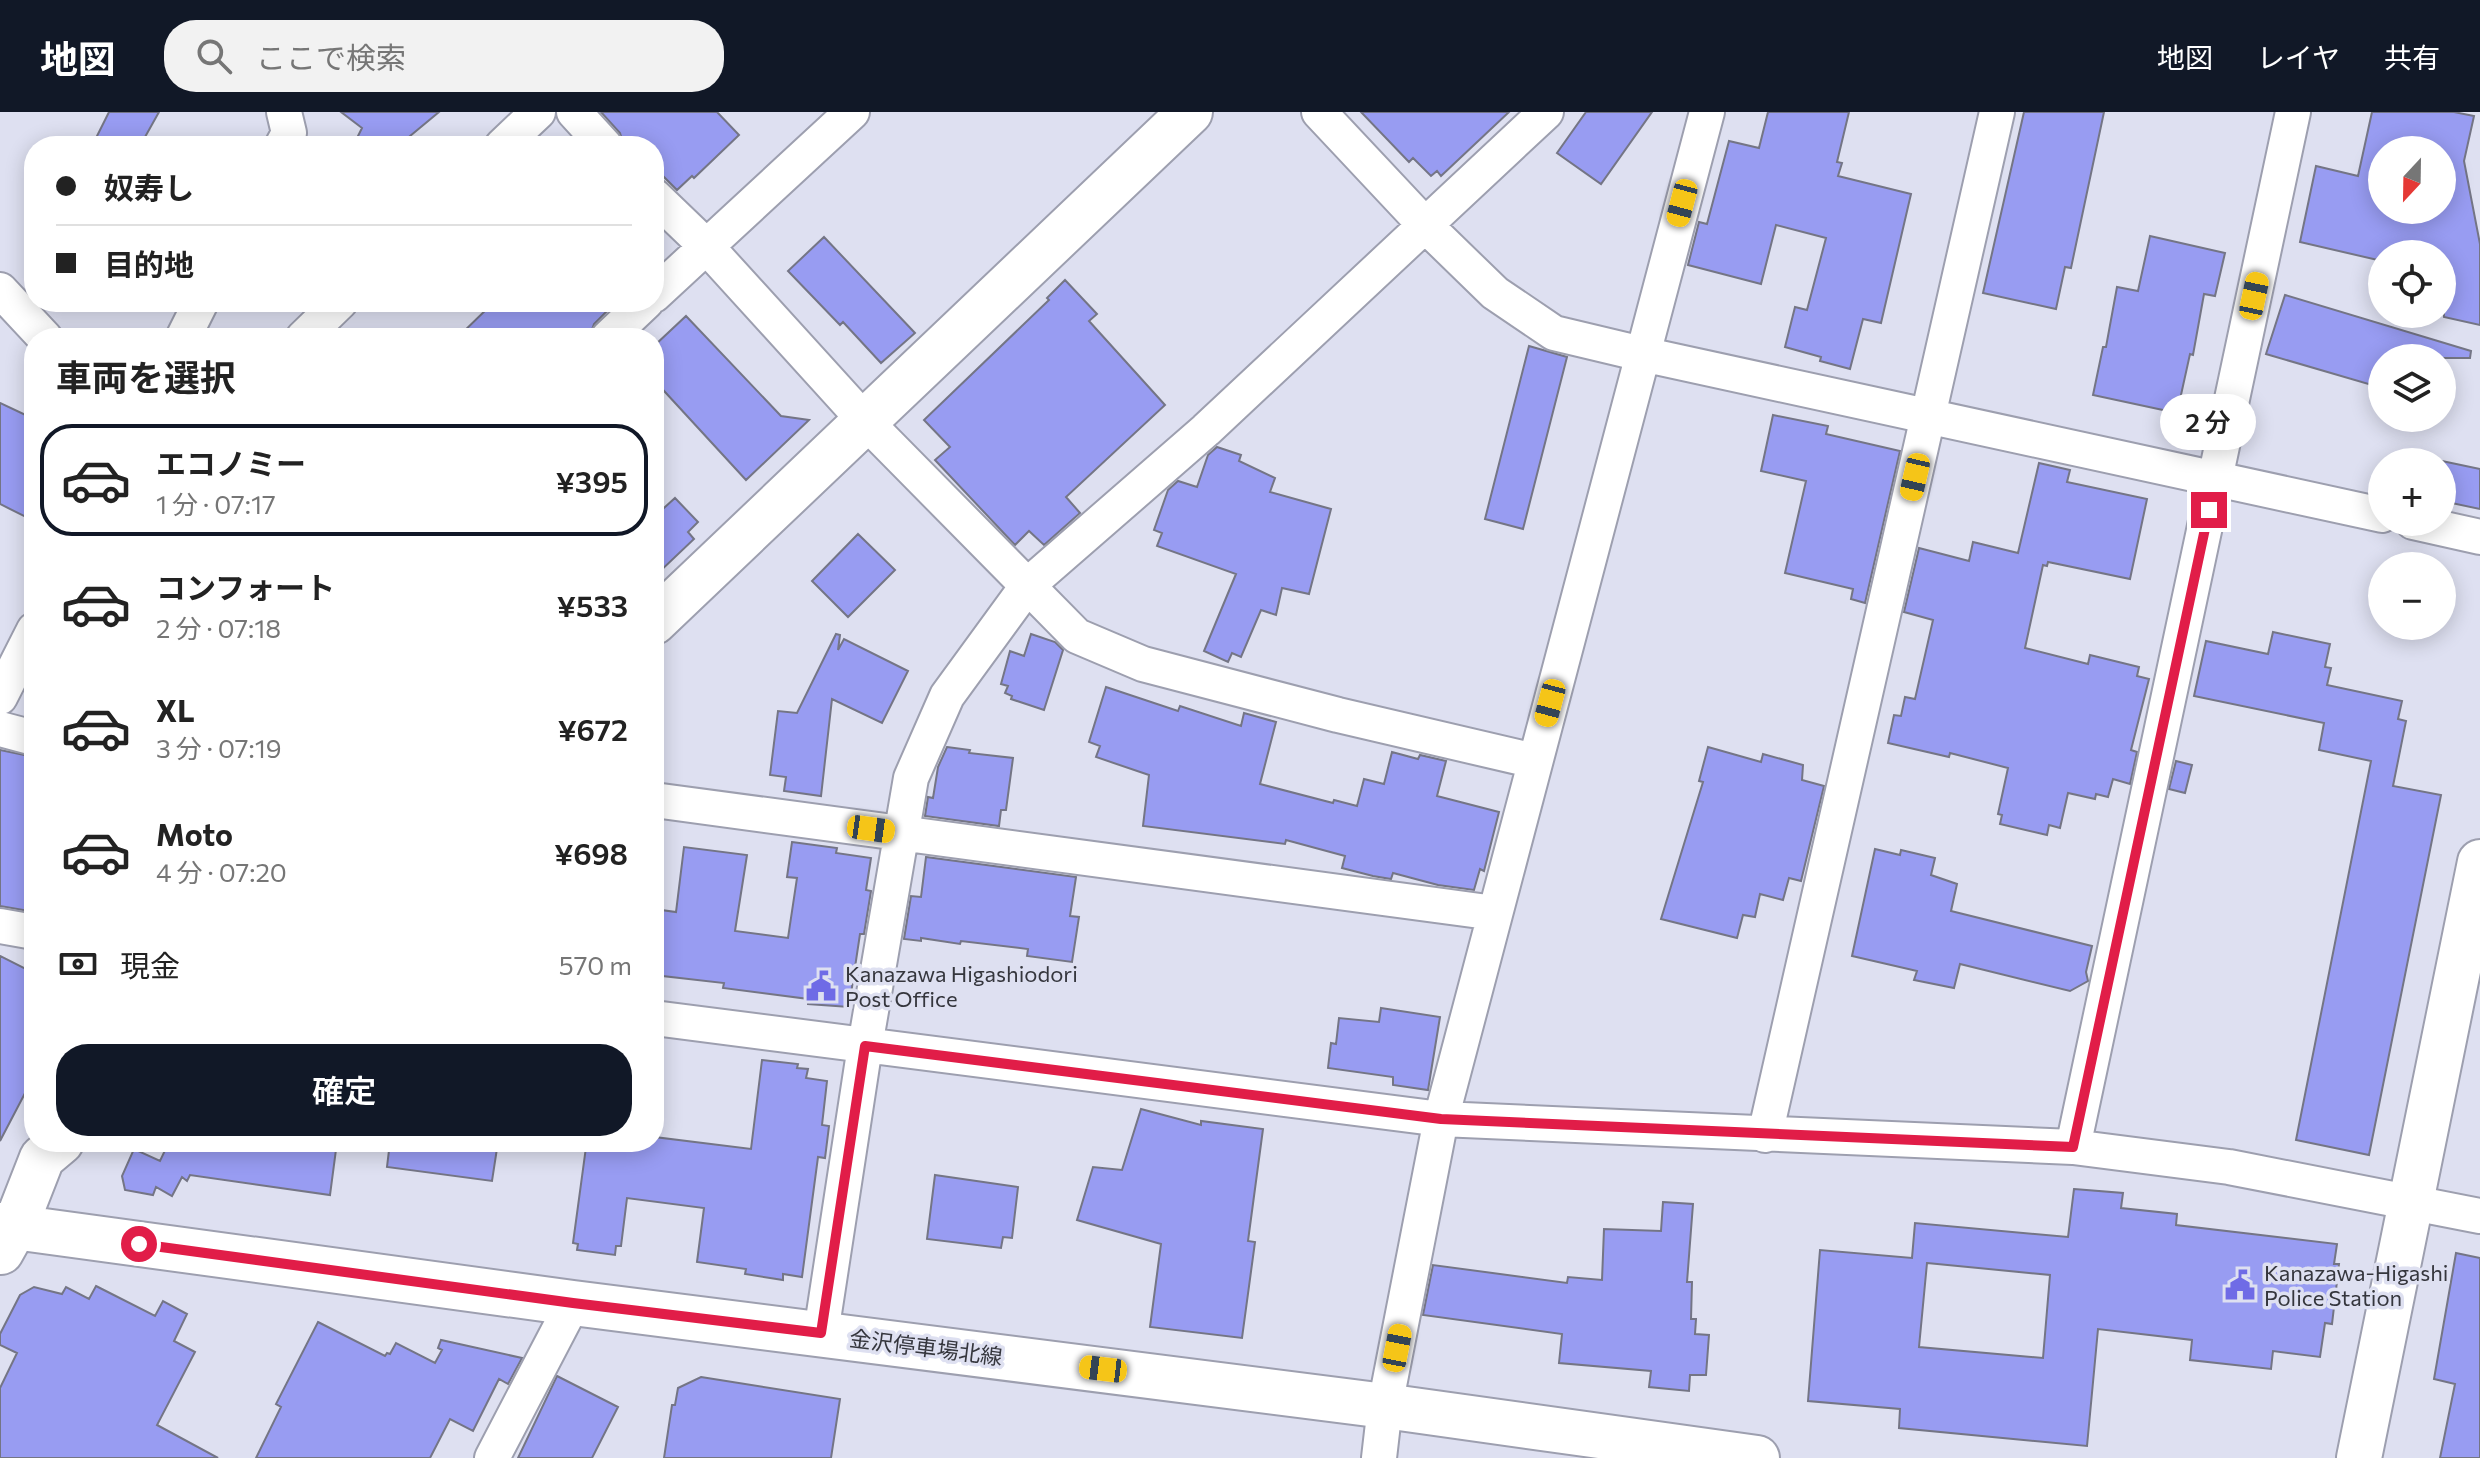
<!DOCTYPE html>
<html lang="ja">
<meta charset="utf-8">
<style>
body{margin:0;font-family:Commissioner,"Noto Sans JP",sans-serif;background:#f2f2f2;color:#222;height:100vh;display:flex;flex-direction:column;font-size:30px;white-space:nowrap}
*{box-sizing:border-box;margin:0}
p{font-size:26px;color:#767676}
.icon{flex:none;width:44px;height:44px;fill:none;stroke:currentColor;stroke-width:2;stroke-linecap:round;stroke-linejoin:round}
.map{position:relative;flex:1;overflow:hidden}
.side{position:absolute;left:24px;top:216px;width:640px;height:824px;display:flex;flex-direction:column;background:#fff;border-radius:32px;box-shadow:0 4px 20px #0003}
.side>*{flex:none}
.hud{position:absolute;left:24px;top:24px;width:640px;height:176px;border-radius:32px;box-shadow:0 4px 20px #0003;display:grid;align-content:center;height:176px;padding:0 32px;background:#fff}
.needle{width:52px;rotate:202deg}
.controls{position:absolute;left:2368px;top:24px;display:grid;gap:16px}
.controls a{display:grid;place-items:center;width:88px;height:88px;border-radius:50%;background:#fff;box-shadow:0 4px 20px #0003;font-size:40px}
.end{position:absolute;width:36px;height:36px;margin:-18px;border:10px solid #e11d48;background:#fff;box-shadow:0 0 0 4px #fff}
.from{border-radius:50%}
.bubble{position:absolute;height:56px;border-radius:28px;background:#fff;box-shadow:0 4px 20px #0003;font-size:26px;font-weight:600;line-height:56px;text-align:center}
.car{position:absolute;width:24px;height:48px;margin:-24px -12px;border-radius:10px;box-shadow:0 0 6px 2px #0007;background:linear-gradient(#f5c518 24%,#345 0 40%,#f5c518 0 76%,#345 0 86%,#f5c518 0)}
.hud b{display:flex;align-items:center;gap:28px;height:76px;font-size:30px}
.hud b+b{border-top:2px solid #e0e0e0}
.hud i{width:20px;height:20px;background:#222}
ul{padding:0;list-style:none}
li{display:flex;align-items:center;gap:24px;height:112px;margin:0 16px 12px;padding:0 16px;border:4px solid transparent;border-radius:32px}
li div{flex:1}
li b{display:block;font-size:30px}
li em{font-style:normal;font-weight:600}
li.on{border-color:#111827}
li>.icon{width:72px;height:72px;stroke-width:1.5}
h2{padding:0 32px;font-size:36px;line-height:96px}
.pay{display:flex;align-items:center;gap:20px;height:88px;padding:0 32px;font-size:30px}
.pay p{margin-inline-start:auto}
.action{display:flex;gap:16px;margin-top:auto;padding:16px 32px}
.action a{flex:1;height:92px;border-radius:32px;background:#111827;color:#fff;font-size:32px;font-weight:600;line-height:92px;text-align:center}
header{display:flex;align-items:center;gap:48px;box-sizing:border-box;height:112px;padding:0 40px;background:#111827;color:#fff}
header strong{font-size:38px}
nav{display:flex;gap:44px;margin-inline-start:auto;font-size:28px}
.search{width:560px;height:72px;background:#f2f2f2;display:flex;align-items:center;gap:20px;box-sizing:border-box;padding:0 28px;border-radius:32px;color:#767676;font-size:30px}
.map>svg:first-child{display:block}
</style>
<header>
<strong>地図</strong>
<div class="search"><svg class="icon" aria-label="search" viewBox="0 0 24 24"><circle cx="10" cy="10" r="6"/><path d="M15 15l6 6"/></svg>ここで検索</div>
<nav><a>地図</a><a>レイヤ</a><a>共有</a></nav>
</header>
<div class="map">
<svg width="2480" height="1346" viewBox="0 0 2480 1346">
<rect width="100%" height="100%" fill="#dee0f1"/>
<path fill="#989cf2" stroke="#747585" stroke-width="2" fill-rule="evenodd" d="M 109,0 L 159,0 L 140,34 L 92,34 Z
M 341,0 L 439,0 L 398,34 L 353,34 L 362,16 Z
M 601,0 L 717,0 L 739,23 L 694,66 L 692,64 L 677,78 L 654,55 L 654,34 L 624,34 L 620,21 Z
M 1361,0 L 1509,0 L 1441,64 L 1437,59 L 1431,64 L 1413,46 L 1409,50 Z
M 1586,0 L 1652,0 L 1601,72 L 1557,41 Z
M 1768,0 L 1849,0 L 1837,50 L 1842,51 L 1838,64 L 1911,82 L 1881,211 L 1863,207 L 1850,257 L 1820,249 L 1821,245 L 1785,235 L 1795,195 L 1807,198 L 1826,126 L 1776,113 L 1761,172 L 1688,153 L 1699,110 L 1707,112 L 1729,29 L 1759,36 Z
M 2024,0 L 2104,0 L 2071,156 L 2065,155 L 2056,197 L 1983,181 Z
M 2372,0 L 2454,0 L 2474,4 L 2464,49 L 2480,132 L 2480,213 L 2444,205 L 2442,142 L 2382,142 L 2382,149 L 2300,130 L 2316,54 L 2358,64 ZM 2382,38 L 2442,38 L 2442,98 L 2382,98 Z
M 2150,124 L 2225,141 L 2215,184 L 2204,182 L 2193,243 L 2190,242 L 2177,301 L 2093,283 L 2103,235 L 2106,235 L 2117,175 L 2138,179 Z
M 824,125 L 915,221 L 881,251 L 843,210 L 840,213 L 788,159 Z
M 1065,168 L 1097,202 L 1089,209 L 1165,293 L 1066,385 L 1080,401 L 1044,433 L 1029,419 L 1015,433 L 935,348 L 950,335 L 924,308 L 1049,188 L 1047,186 Z
M 2285,183 L 2471,239 L 2470,246 L 2382,246 L 2382,276 L 2266,242 Z
M 494,190 L 598,190 L 607,199 L 594,212 L 589,226 L 457,226 Z
M 686,204 L 781,304 L 809,308 L 746,368 L 654,268 L 654,234 Z
M 1529,234 L 1567,245 L 1523,417 L 1485,407 Z
M 0,291 L 34,307 L 34,409 L 0,392 Z
M 1773,303 L 1828,314 L 1826,322 L 1900,339 L 1865,491 L 1851,487 L 1853,477 L 1785,461 L 1806,369 L 1761,359 Z
M 1217,335 L 1241,343 L 1239,349 L 1275,366 L 1270,380 L 1331,397 L 1309,482 L 1282,476 L 1276,503 L 1261,498 L 1241,545 L 1232,541 L 1228,550 L 1204,539 L 1236,462 L 1157,434 L 1162,421 L 1154,418 L 1168,378 L 1178,369 L 1197,375 L 1208,343 Z
M 2442,349 L 2480,357 L 2480,397 L 2442,389 Z
M 2039,351 L 2070,358 L 2067,370 L 2147,387 L 2130,467 L 2048,450 L 2047,454 L 2043,453 L 2025,536 L 2088,552 L 2090,543 L 2139,555 L 2137,564 L 2149,567 L 2131,638 L 2137,640 L 2130,672 L 2113,667 L 2108,685 L 2096,682 L 2095,687 L 2068,681 L 2060,716 L 2049,713 L 2047,723 L 2000,712 L 2002,703 L 1998,702 L 2008,656 L 1950,641 L 1949,645 L 1888,631 L 1894,603 L 1901,604 L 1905,585 L 1915,587 L 1933,508 L 1904,500 L 1919,436 L 1969,449 L 1973,430 L 2018,441 Z
M 675,386 L 698,410 L 688,420 L 694,427 L 654,465 L 654,405 Z
M 858,422 L 895,458 L 848,505 L 812,469 Z
M 2273,520 L 2330,532 L 2325,555 L 2331,556 L 2327,573 L 2402,589 L 2398,607 L 2406,609 L 2393,674 L 2441,683 L 2369,1043 L 2296,1028 L 2371,649 L 2319,638 L 2324,611 L 2194,584 L 2206,529 L 2268,542 Z
M 836,522 L 840,523 L 838,538 L 844,527 L 908,559 L 882,611 L 832,587 L 821,684 L 784,679 L 786,665 L 770,663 L 778,599 L 797,601 Z
M 1031,522 L 1055,530 L 1063,538 L 1044,598 L 1011,587 L 1012,584 L 1005,581 L 1008,574 L 1001,572 L 1010,539 L 1024,544 Z
M 1106,575 L 1178,599 L 1180,594 L 1241,614 L 1244,601 L 1276,610 L 1260,672 L 1333,691 L 1334,688 L 1357,694 L 1364,667 L 1384,672 L 1392,640 L 1418,647 L 1420,643 L 1446,649 L 1437,684 L 1499,700 L 1484,759 L 1480,757 L 1474,778 L 1438,773 L 1393,761 L 1391,767 L 1373,764 L 1342,756 L 1345,744 L 1286,728 L 1285,732 L 1143,714 L 1149,663 L 1096,645 L 1100,634 L 1089,630 Z
M 947,635 L 970,638 L 969,641 L 1013,646 L 1006,698 L 1001,698 L 999,714 L 925,704 L 928,685 L 933,686 L 938,655 Z
M 1708,635 L 1761,650 L 1763,642 L 1803,653 L 1802,668 L 1824,674 L 1801,769 L 1789,766 L 1783,788 L 1760,782 L 1755,805 L 1743,803 L 1737,826 L 1661,807 L 1703,670 L 1699,669 Z
M 0,638 L 34,645 L 34,761 L 29,799 L 0,794 Z
M 2176,649 L 2192,653 L 2185,681 L 2169,677 Z
M 792,730 L 837,736 L 836,741 L 871,746 L 866,778 L 871,779 L 864,822 L 860,822 L 849,895 L 808,892 L 808,887 L 723,876 L 724,871 L 654,863 L 654,797 L 676,800 L 684,735 L 747,743 L 735,819 L 788,826 L 797,766 L 787,765 Z
M 1875,737 L 1900,743 L 1901,738 L 1935,746 L 1931,763 L 1957,772 L 1951,799 L 2092,834 L 2086,860 L 2088,869 L 2070,879 L 1960,852 L 1954,876 L 1914,868 L 1917,859 L 1852,844 Z
M 926,745 L 1076,765 L 1070,804 L 1079,805 L 1072,850 L 1027,844 L 1028,837 L 961,829 L 960,832 L 921,826 L 921,829 L 904,827 L 911,784 L 921,785 Z
M 0,844 L 34,861 L 34,964 L 0,1029 Z
M 1381,896 L 1440,905 L 1428,978 L 1393,973 L 1393,965 L 1328,956 L 1331,931 L 1336,932 L 1339,906 L 1379,910 Z
M 762,948 L 798,952 L 797,956 L 808,957 L 806,966 L 827,969 L 822,1013 L 829,1014 L 825,1046 L 818,1045 L 802,1165 L 783,1162 L 783,1168 L 745,1162 L 746,1157 L 697,1150 L 704,1096 L 627,1086 L 621,1134 L 616,1134 L 615,1143 L 577,1138 L 578,1132 L 573,1131 L 586,1035 L 594,1036 L 594,1032 L 629,1037 L 630,1030 L 654,1030 L 654,1025 L 751,1037 Z
M 1141,997 L 1201,1013 L 1201,1009 L 1263,1017 L 1248,1129 L 1255,1130 L 1242,1226 L 1150,1215 L 1161,1132 L 1077,1108 L 1093,1055 L 1122,1058 Z
M 169,1030 L 337,1030 L 330,1083 L 190,1063 L 187,1069 L 182,1065 L 172,1084 L 156,1075 L 153,1083 L 125,1078 L 122,1064 L 134,1037 L 160,1049 Z
M 390,1030 L 498,1030 L 492,1069 L 387,1055 Z
M 935,1063 L 1018,1075 L 1012,1126 L 1003,1125 L 1001,1136 L 927,1127 Z
M 2074,1077 L 2123,1081 L 2121,1096 L 2177,1102 L 2176,1113 L 2337,1132 L 2334,1152 L 2339,1152 L 2332,1212 L 2325,1211 L 2320,1245 L 2273,1239 L 2271,1257 L 2190,1248 L 2192,1228 L 2098,1217 L 2087,1334 L 1899,1316 L 1900,1297 L 1808,1289 L 1820,1138 L 1912,1146 L 1915,1111 L 2068,1125 ZM 1927,1151 L 2050,1163 L 2043,1246 L 1919,1235 Z
M 1663,1090 L 1693,1092 L 1687,1170 L 1692,1170 L 1691,1207 L 1696,1207 L 1695,1222 L 1709,1223 L 1706,1263 L 1690,1263 L 1689,1279 L 1649,1275 L 1651,1259 L 1559,1251 L 1562,1222 L 1423,1203 L 1433,1153 L 1567,1171 L 1568,1165 L 1602,1168 L 1604,1117 L 1661,1119 Z
M 2456,1141 L 2480,1146 L 2480,1346 L 2440,1346 L 2455,1272 L 2434,1267 Z
M 96,1174 L 155,1204 L 163,1189 L 187,1202 L 174,1229 L 195,1240 L 157,1313 L 218,1346 L 0,1346 L 0,1276 L 17,1241 L 0,1233 L 0,1222 L 20,1183 L 34,1175 L 62,1182 L 66,1175 L 89,1187 Z
M 318,1210 L 385,1244 L 387,1241 L 390,1242 L 396,1231 L 435,1251 L 442,1238 L 438,1236 L 441,1228 L 522,1246 L 508,1272 L 499,1267 L 473,1319 L 450,1307 L 430,1346 L 256,1346 L 281,1295 L 276,1292 Z
M 557,1264 L 618,1295 L 592,1346 L 518,1346 Z
M 701,1265 L 840,1287 L 831,1346 L 664,1346 L 672,1293 L 675,1293 L 678,1276 Z"/>
<g fill="none" stroke-linecap="round" stroke-linejoin="round">
<g stroke="#9d9faf" stroke-width="38">
<path id="street" d="M 574,0 L 605,34
M 1319,0 L 1425,113 L 1495,181 L 1554,221 L 1642,242 L 2382,403
M 282,34 L 289,21 L 284,0
M 502,34 L 538,0
M 654,84 L 706,134 L 866,310 L 1077,524 L 1143,552 L 1338,603 L 1535,649
M 0,178 L 45,226
M 654,183 L 852,0
M 183,226 L 201,190
M 303,226 L 340,190
M 608,226 L 646,190
M 2413,410 L 2480,425
M 0,585 L 34,518
M 0,617 L 34,626
M 654,688 L 1495,801
M 0,814 L 34,820
M 654,906 L 1441,1007 L 2073,1035 L 2229,1055 L 2480,1104
M 1765,1023 L 1997,0
M 2073,1035 L 2293,0
M 821,1221 L 865,934 L 911,666 L 947,584 L 1028,473 L 1206,318 L 1546,0
M 492,1346 L 573,1191
M 1379,1346 L 1385,1294 L 1441,1007 L 1707,0"/>
</g>
<g stroke="#9d9faf" stroke-width="48">
<path id="secondary" d="M 654,510 L 1190,0
M 0,1113 L 573,1191 L 1385,1294 L 1757,1346
M 1,1140 L 15,1115 L 42,1046 L 61,1030
M 2359,1346 L 2480,750"/>
</g>
<use href="#street" stroke="#fff" stroke-width="34"/>
<use href="#secondary" stroke="#fff" stroke-width="44"/>
</g>
<g fill="none" stroke-linecap="round" stroke-linejoin="round">
<path stroke="#e11d48" stroke-width="10" d="M 139,1132 L 573,1191 L 821,1221 L 865,934 L 1441,1007 L 2073,1035 L 2209,398"/>
</g>
<defs>
<g id="civic-bare" transform="scale(2.4)"><path d="M-.6-6.5H3V-4.5H.6V-3L4-1V1h2V6H-6V1h2V-1L-.6-3ZM-1.2 2.5V6h2.4V2.5Z" fill="#6f6be6" stroke="#dee0f1" stroke-width="2.5" paint-order="stroke"/></g>
</defs>
<g fill-rule="evenodd">
<use href="#civic-bare" x="821" y="874"/>
<use href="#civic-bare" x="2240" y="1173"/>
</g>
<g text-anchor="middle" dominant-baseline="central" stroke-width="7" stroke-linejoin="round" paint-order="stroke">
<g font-size="22" fill="#35363d" stroke="#dee0f1" text-anchor="start">
<text x="845" y="861">Kanazawa Higashiodori<tspan x="845" dy="25">Post Office</tspan></text>
<text x="2264" y="1160">Kanazawa-Higashi<tspan x="2264" dy="25">Police Station</tspan></text>
</g>
<g font-size="22" fill="#35363d" stroke="#dee0f1">
<text transform="translate(926 1235) rotate(7)">金沢停車場北線</text>
</g>
</g>
</svg>
<div class="controls">
<a><svg class="needle" viewBox="-14 -14 28 28"><path d="M0-13l5 13h-10z" fill="#e53935"/><path d="M0 13l5-13h-10z" fill="#767676"/></svg></a>
<a><svg class="icon" aria-label="locate" viewBox="0 0 24 24"><circle cx="12" cy="12" r="6"/><path d="M12 2v4M12 18v4M2 12h4M18 12h4"/></svg></a>
<a><svg class="icon" aria-label="layers" viewBox="0 0 24 24"><path d="M12 4l9 5-9 5-9-5zM3 14l9 5 9-5"/></svg></a>
<a>+</a>
<a>−</a>
</div>
<i class="end from" style="left:139px;top:1132px"></i>
<i class="end" style="left:2209px;top:398px"></i>
<div class="bubble" style="left:2160px;top:282px;width:96px">2 分</div>
<i class="car" style="left:1682px;top:91px;rotate:195deg"></i>
<i class="car" style="left:2254px;top:184px;rotate:12deg"></i>
<i class="car" style="left:1915px;top:365px;rotate:193deg"></i>
<i class="car" style="left:1550px;top:591px;rotate:195deg"></i>
<i class="car" style="left:871px;top:717px;rotate:98deg"></i>
<i class="car" style="left:1397px;top:1236px;rotate:11deg"></i>
<i class="car" style="left:1103px;top:1257px;rotate:277deg"></i>
<div class="hud">
<b><i class="from"></i>奴寿し</b>
<b><i></i>目的地</b>
</div>
<section class="side">
<h2>車両を選択</h2>
<ul>
<li class="on"><svg class="icon" aria-label="car" viewBox="0 0 24 24"><path d="M5 17H2v-5l4-1 3-4h7l3 4 3 1v5h-3M9 17h6M6 11h13"/><circle cx="7" cy="17" r="2"/><circle cx="17" cy="17" r="2"/></svg><div><b>エコノミー</b><p>1 分 · 07:17</p></div><em>¥395</em></li>
<li><svg class="icon" aria-label="car" viewBox="0 0 24 24"><path d="M5 17H2v-5l4-1 3-4h7l3 4 3 1v5h-3M9 17h6M6 11h13"/><circle cx="7" cy="17" r="2"/><circle cx="17" cy="17" r="2"/></svg><div><b>コンフォート</b><p>2 分 · 07:18</p></div><em>¥533</em></li>
<li><svg class="icon" aria-label="car" viewBox="0 0 24 24"><path d="M5 17H2v-5l4-1 3-4h7l3 4 3 1v5h-3M9 17h6M6 11h13"/><circle cx="7" cy="17" r="2"/><circle cx="17" cy="17" r="2"/></svg><div><b>XL</b><p>3 分 · 07:19</p></div><em>¥672</em></li>
<li><svg class="icon" aria-label="car" viewBox="0 0 24 24"><path d="M5 17H2v-5l4-1 3-4h7l3 4 3 1v5h-3M9 17h6M6 11h13"/><circle cx="7" cy="17" r="2"/><circle cx="17" cy="17" r="2"/></svg><div><b>Moto</b><p>4 分 · 07:20</p></div><em>¥698</em></li>
</ul>
<div class="pay"><svg class="icon" aria-label="cash" viewBox="0 0 24 24"><path d="M3 7h18v10H3z"/><circle cx="12" cy="12" r="2"/></svg>現金<p>570 m</p></div>
<div class="action"><a>確定</a></div>
</section>
</div>
